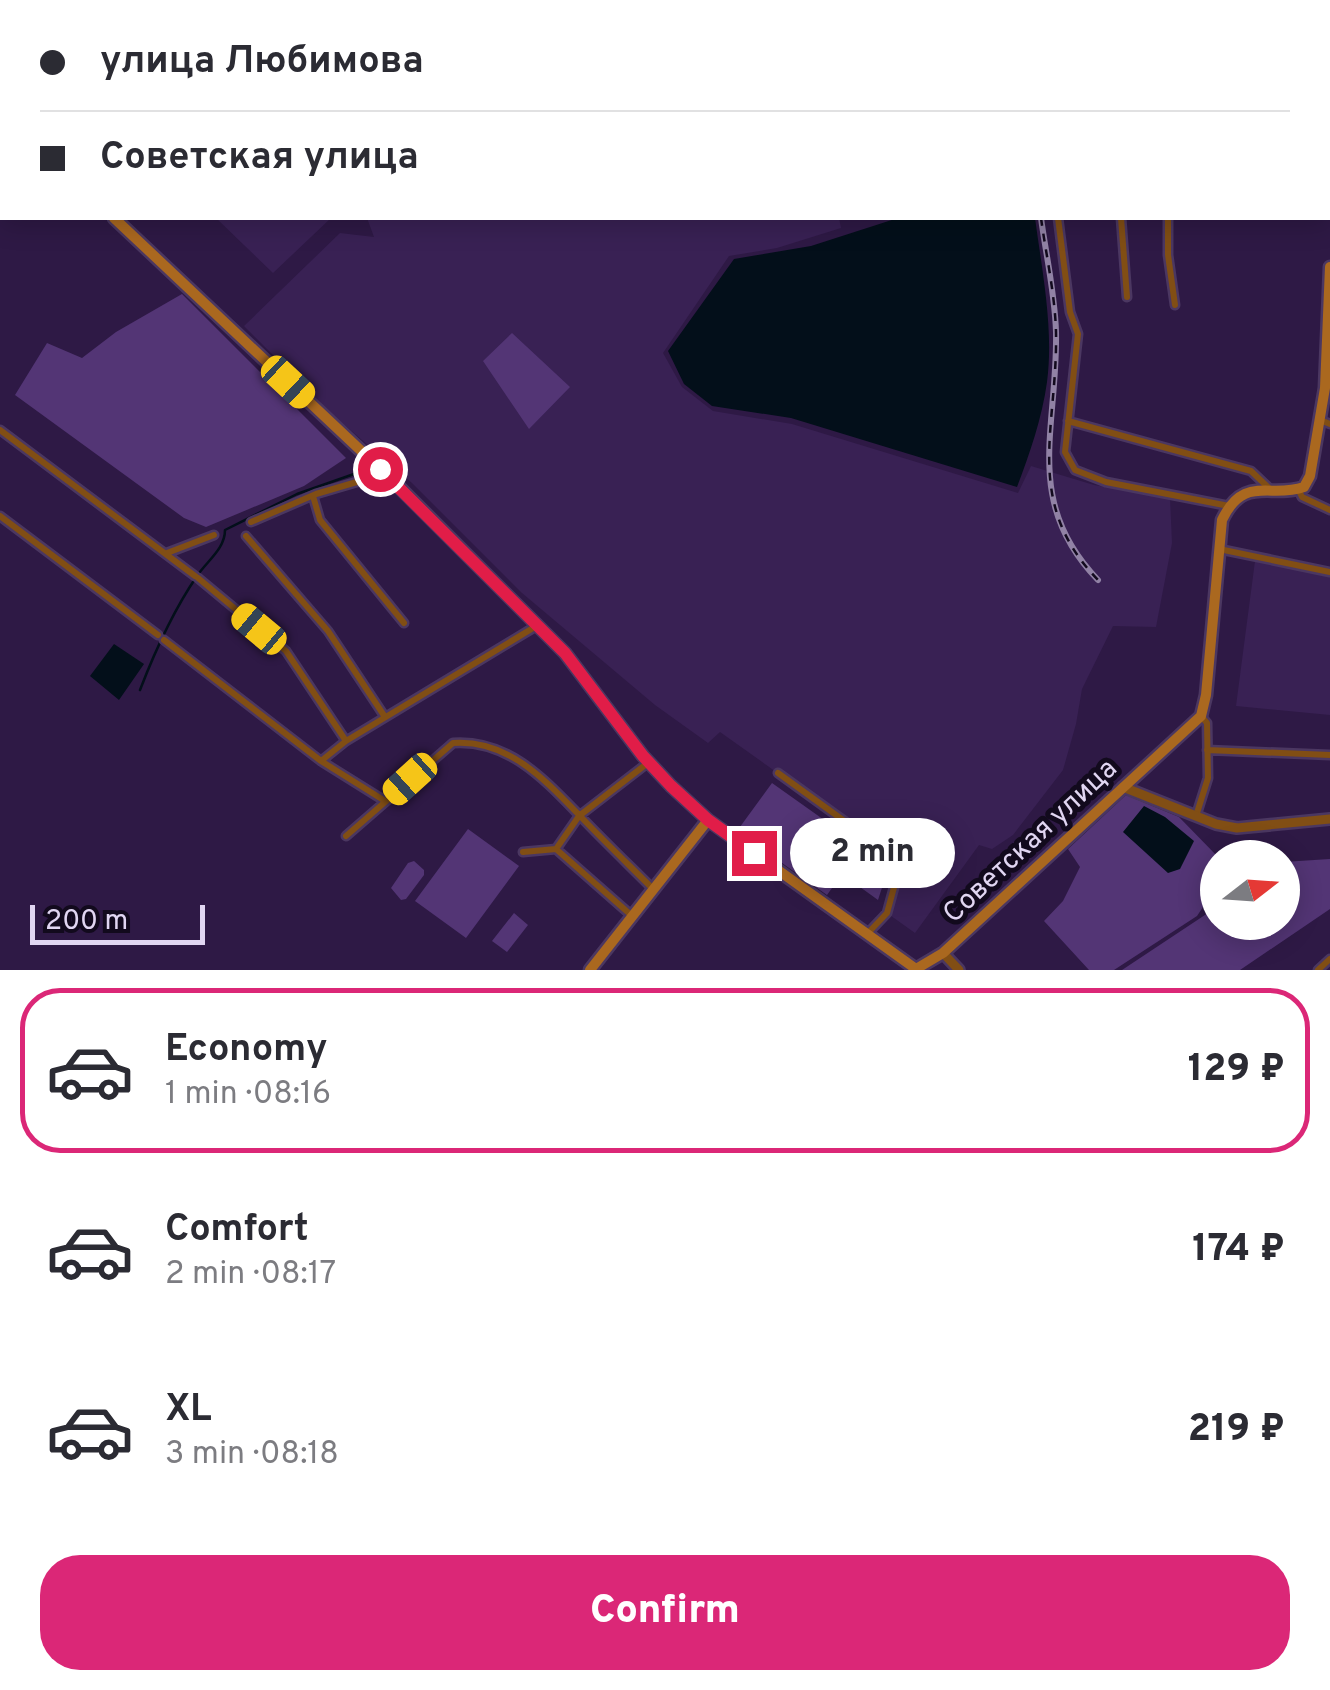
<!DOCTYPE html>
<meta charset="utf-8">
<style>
body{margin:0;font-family:Overpass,sans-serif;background:#f7f7f7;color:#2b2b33;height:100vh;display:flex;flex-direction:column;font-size:38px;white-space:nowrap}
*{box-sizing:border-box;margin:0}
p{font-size:32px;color:#7c7c81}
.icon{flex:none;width:55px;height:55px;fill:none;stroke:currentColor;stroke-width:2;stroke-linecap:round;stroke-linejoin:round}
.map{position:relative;height:970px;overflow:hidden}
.panel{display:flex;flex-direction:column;background:#fff;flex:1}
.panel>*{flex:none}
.banner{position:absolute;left:0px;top:0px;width:1330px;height:220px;box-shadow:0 5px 25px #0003;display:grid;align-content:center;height:220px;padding:0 40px;background:#fff}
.needle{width:65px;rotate:73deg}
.tools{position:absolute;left:1200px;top:840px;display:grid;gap:20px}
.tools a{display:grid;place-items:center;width:100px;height:100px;border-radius:50%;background:#fff;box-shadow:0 5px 25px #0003;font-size:50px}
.scale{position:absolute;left:30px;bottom:25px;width:175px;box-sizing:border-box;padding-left:10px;border:5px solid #e1d6f2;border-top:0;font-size:28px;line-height:35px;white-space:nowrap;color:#e1d6f2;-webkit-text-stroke:8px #120a1d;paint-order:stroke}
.end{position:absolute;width:45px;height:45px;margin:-22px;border:12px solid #e11d48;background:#fff;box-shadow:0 0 0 5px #fff}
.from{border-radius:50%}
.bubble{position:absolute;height:70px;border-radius:35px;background:#fff;box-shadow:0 5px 25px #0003;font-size:32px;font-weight:800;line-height:70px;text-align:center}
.car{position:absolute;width:30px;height:60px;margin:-30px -15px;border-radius:12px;box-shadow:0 0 8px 2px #0007;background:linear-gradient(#f5c518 24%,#345 0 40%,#f5c518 0 76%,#345 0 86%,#f5c518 0)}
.banner b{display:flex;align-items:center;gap:35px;height:95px;font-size:38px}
.banner b+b{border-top:2px solid #e1e1e2}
.banner i{width:25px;height:25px;background:#2b2b33}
ul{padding:18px 0 0;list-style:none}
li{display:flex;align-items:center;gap:30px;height:165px;margin:0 20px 15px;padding:0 20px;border:5px solid transparent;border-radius:40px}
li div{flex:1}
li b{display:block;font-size:38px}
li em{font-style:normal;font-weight:800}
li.current{border-color:#db2777}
li>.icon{width:90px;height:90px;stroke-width:1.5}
.button{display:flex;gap:20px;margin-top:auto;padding:20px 40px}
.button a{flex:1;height:115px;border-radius:40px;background:#db2777;color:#fff;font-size:40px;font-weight:800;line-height:115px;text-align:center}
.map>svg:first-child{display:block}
</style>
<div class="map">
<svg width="1330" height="970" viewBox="0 0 1330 970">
<rect width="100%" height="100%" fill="#2e1945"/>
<path fill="#392154" d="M 216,218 L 331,218 L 273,273 Z
M 367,218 L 839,218 L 841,228 L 777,248 L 729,256 L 663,353 L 682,387 L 713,411 L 792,424 L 1018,493 L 1031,466 L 1094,485 L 1170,498 L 1172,543 L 1156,627 L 1113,626 L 1082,689 L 1076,724 L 1063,770 L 1013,835 L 992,849 L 979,845 L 915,933 L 887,913 L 901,861 L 720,732 L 708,743 L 655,705 L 522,593 L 412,483 L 334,416 L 244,326 L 340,233 L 374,237 Z
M 1255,561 L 1330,576 L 1330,715 L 1236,706 Z"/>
<path fill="#533575" d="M 182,294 L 346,458 L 304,486 L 206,527 L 184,518 L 15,395 L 47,343 L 82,358 L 116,332 Z
M 512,333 L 570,387 L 529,429 L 483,361 Z
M 772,783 L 889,866 L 878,900 L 842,874 L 827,895 L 737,831 Z
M 1126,795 L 1179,817 L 1218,857 L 1217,886 L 1197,916 L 1114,970 L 1089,970 L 1044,921 L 1063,901 L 1080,867 L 1068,849 Z
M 468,829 L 519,866 L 466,938 L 415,901 Z
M 1330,859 L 1330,909 L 1240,970 L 1122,970 L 1217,907 L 1218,922 L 1282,922 L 1283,862 Z
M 414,861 L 424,870 L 424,875 L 406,899 L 401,900 L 391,888 L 408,863 Z
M 514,913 L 528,925 L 507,952 L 492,941 Z"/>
<path fill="#030f1a" d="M 898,218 L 1035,218 C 1042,271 1054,328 1047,382 C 1042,418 1030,453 1017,487 L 791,418 L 712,406 L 684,384 L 668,351 L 734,259 L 811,246 Z
M 114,644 L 144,664 L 119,700 L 90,676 Z
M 1144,806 L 1165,817 L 1194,841 L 1180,869 L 1168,873 L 1123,832 Z"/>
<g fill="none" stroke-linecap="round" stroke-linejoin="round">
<path stroke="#030f1a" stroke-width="2.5" d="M 140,690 C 155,651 173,611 197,576 C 207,561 225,549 225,530 L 297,494 L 374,467"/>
<g stroke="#4b3761" stroke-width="11">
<path id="minor" d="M 65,0 L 67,2
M 1033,0 L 1033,2
M 104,2 L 108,0
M 1058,218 L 1070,312 L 1078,334 L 1065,452 L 1075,470 L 1106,482 L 1229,506
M 1121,218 L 1127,297
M 1168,218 L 1168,255 L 1175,305
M 1320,420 L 1330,424
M 1068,421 L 1251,471 L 1270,489
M 0,430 L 195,576
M 1298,489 L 1302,497 L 1330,510
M 313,496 L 320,520 L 404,623
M 0,516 L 158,635
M 251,522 L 316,494 L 384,474
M 246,536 L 328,631 L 385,717
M 1219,549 L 1330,572
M 167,553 L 214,535
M 198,578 L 286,651 L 346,741
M 164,640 L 321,761 L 385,801
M 1207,750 L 1330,755
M 321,761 L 346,741 L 538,625
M 778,773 L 901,862 L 887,913 L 868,933
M 1196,816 L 1208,778 L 1207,723 L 1201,716
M 346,836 L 453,743 C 509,739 546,781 582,818 C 605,842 630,866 654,890
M 556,849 L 579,816 L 649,762
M 523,852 L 556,849 L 631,915
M 1318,970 L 1330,959"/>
</g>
<g stroke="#4b3761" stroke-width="14">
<path id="tertiary" d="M 0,162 L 2,159
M 1123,787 L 1216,824 L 1237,828 L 1330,819
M 943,953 L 959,970"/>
</g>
<g stroke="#4b3761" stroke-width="15">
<path id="secondary" d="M 0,105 L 2,107
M 114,218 L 391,479 L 565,653 L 643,756 L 671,786 L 708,820 L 916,969 L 943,953 L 1201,716 L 1206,695 L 1222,520 C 1244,474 1270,499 1304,487 L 1310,476 L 1325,388 L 1330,267
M 590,970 L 708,820"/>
</g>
<use href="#minor" stroke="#814e14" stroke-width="6"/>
<use href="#tertiary" stroke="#814e14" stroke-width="9"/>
<use href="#secondary" stroke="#aa681f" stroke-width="10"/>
<g stroke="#9182a5" stroke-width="6">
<path id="rail" d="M 484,0 L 491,2
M 533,0 L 558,2
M 1019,0 L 1019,2
M 126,2 L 132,0
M 780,2 L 786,0
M 0,136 L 2,130
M 1041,218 C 1046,255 1055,294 1056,332 C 1058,428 1022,501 1098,580"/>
</g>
<use href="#rail" stroke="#120a1d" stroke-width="2.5" stroke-dasharray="8" stroke-linecap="butt"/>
</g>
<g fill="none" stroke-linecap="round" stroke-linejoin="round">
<path stroke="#e11d48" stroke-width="12" d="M 380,469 L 565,653 L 643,756 L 671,786 L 708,820 L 754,853"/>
</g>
<g text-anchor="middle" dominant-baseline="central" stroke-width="10" stroke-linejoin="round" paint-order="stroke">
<g font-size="28" fill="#e1d6f2" stroke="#120a1d">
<text transform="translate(1031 842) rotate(-43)">Советская улица</text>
</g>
</g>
</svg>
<div class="tools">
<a><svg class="needle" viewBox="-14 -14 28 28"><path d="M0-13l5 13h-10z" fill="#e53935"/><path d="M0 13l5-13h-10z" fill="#7c7c81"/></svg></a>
</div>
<div class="scale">200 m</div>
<i class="end from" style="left:380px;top:469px"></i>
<i class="end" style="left:754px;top:853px"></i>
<div class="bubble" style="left:790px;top:818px;width:165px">2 min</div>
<i class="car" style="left:288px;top:382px;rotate:133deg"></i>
<i class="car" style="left:259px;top:629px;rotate:310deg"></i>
<i class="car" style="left:410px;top:779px;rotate:228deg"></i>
<div class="banner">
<b><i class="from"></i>улица Любимова</b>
<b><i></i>Советская улица</b>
</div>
</div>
<section class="panel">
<ul>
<li class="current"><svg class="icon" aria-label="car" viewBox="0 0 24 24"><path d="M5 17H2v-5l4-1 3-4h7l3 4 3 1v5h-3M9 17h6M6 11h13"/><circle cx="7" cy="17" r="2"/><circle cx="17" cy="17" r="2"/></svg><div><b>Economy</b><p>1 min · 08:16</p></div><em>129 ₽</em></li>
<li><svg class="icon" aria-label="car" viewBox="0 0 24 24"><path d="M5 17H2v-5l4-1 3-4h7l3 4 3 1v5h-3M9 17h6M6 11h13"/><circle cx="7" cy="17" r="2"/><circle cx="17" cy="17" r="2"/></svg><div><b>Comfort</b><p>2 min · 08:17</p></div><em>174 ₽</em></li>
<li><svg class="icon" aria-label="car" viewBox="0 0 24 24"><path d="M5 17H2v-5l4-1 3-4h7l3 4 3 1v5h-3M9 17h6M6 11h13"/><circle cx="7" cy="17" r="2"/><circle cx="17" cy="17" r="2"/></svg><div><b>XL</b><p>3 min · 08:18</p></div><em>219 ₽</em></li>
</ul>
<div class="button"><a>Confirm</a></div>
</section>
